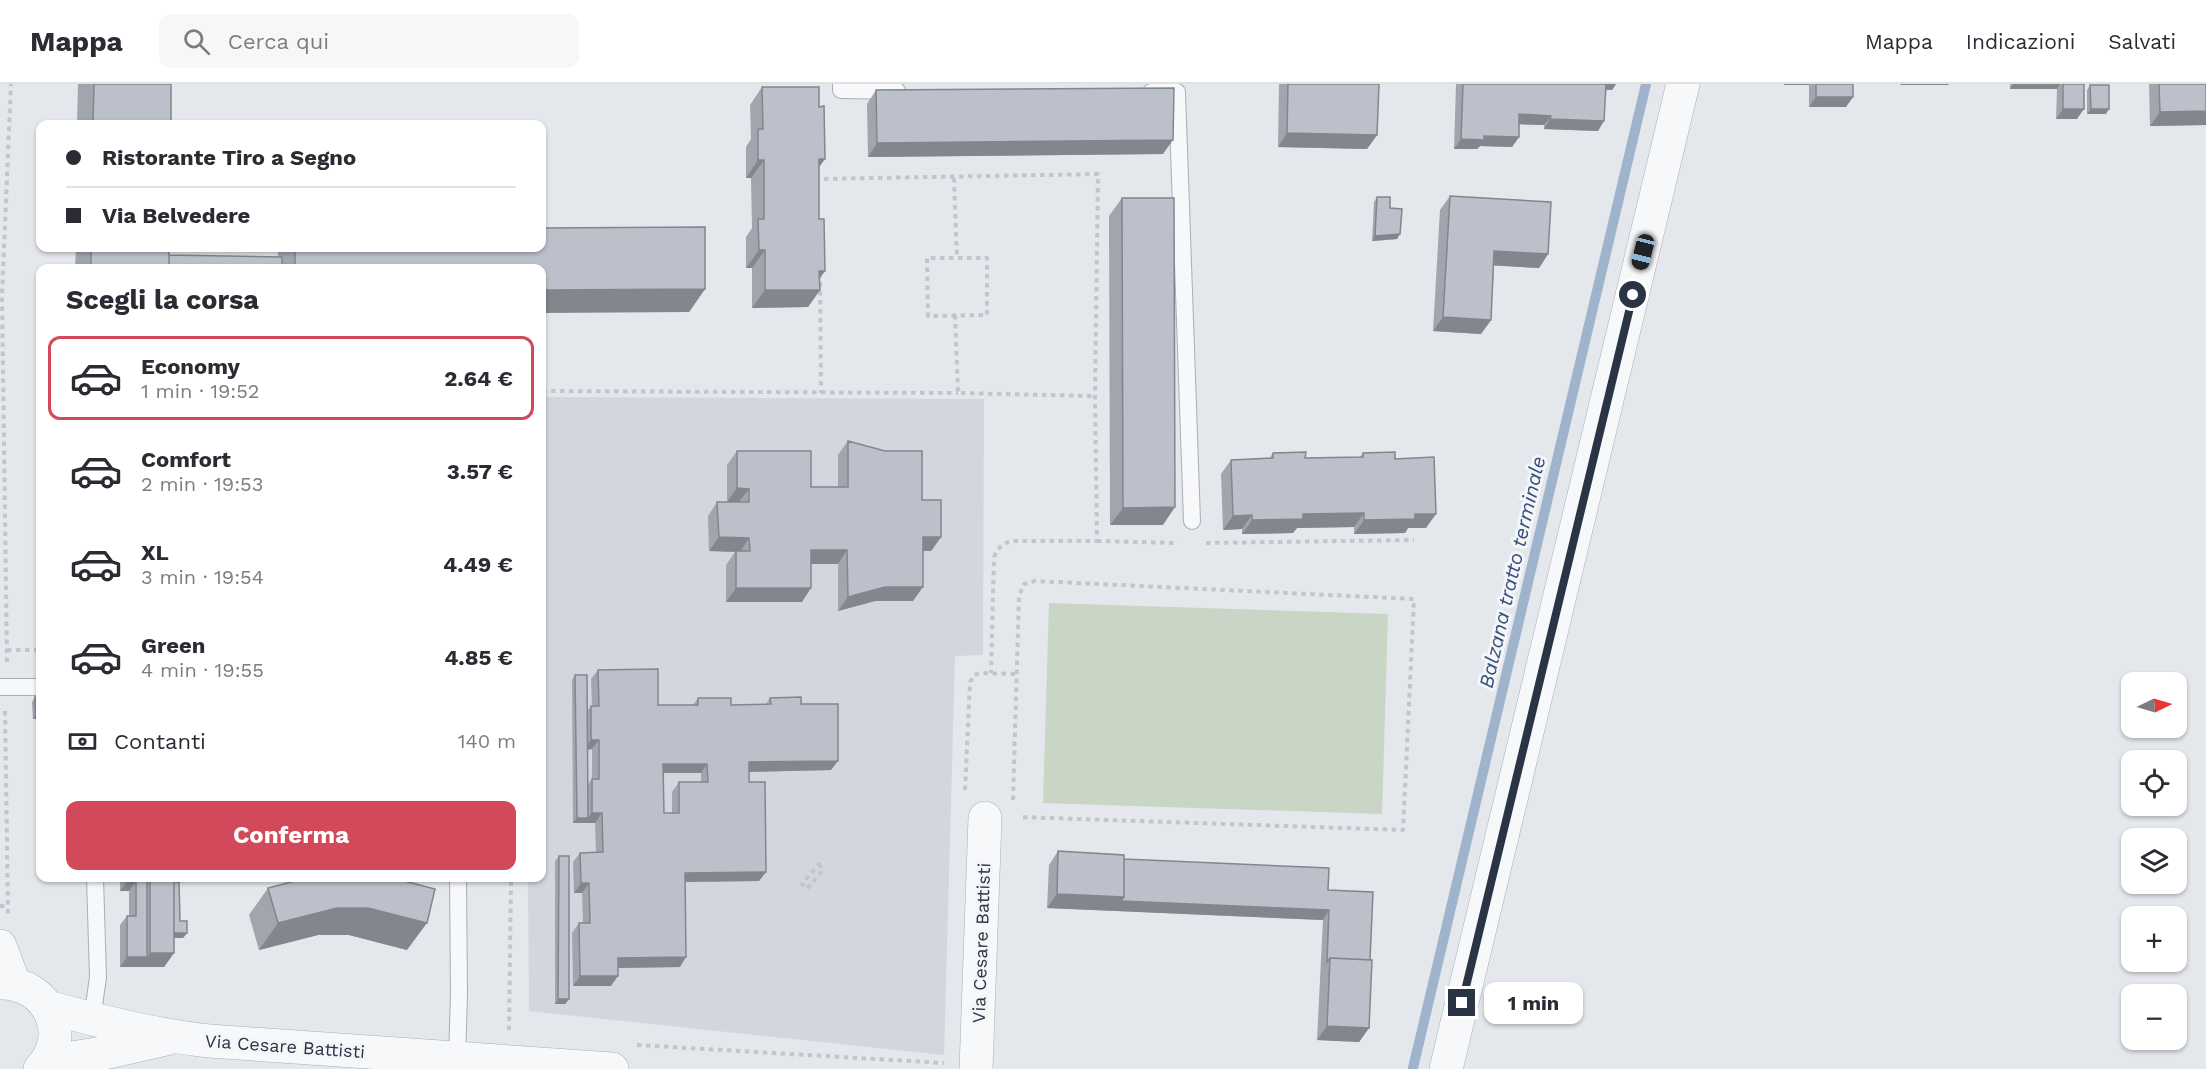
<!DOCTYPE html>
<html lang="it">
<meta charset="utf-8">
<style>
body{margin:0;font-family:"Work Sans",sans-serif;background:#f7f7f7;color:#2b2b33;height:100vh;display:flex;flex-direction:column;font-size:22px;white-space:nowrap}
*{box-sizing:border-box;margin:0}
p{font-size:20px;color:#7c7c81}
.icon{flex:none;width:33px;height:33px;fill:none;stroke:currentColor;stroke-width:2;stroke-linecap:round;stroke-linejoin:round}
.map{position:relative;flex:1;overflow:hidden}
.side{position:absolute;left:36px;top:180px;width:510px;height:618px;display:flex;flex-direction:column;background:#fff;border-radius:12px;box-shadow:0 2px 4px #0004}
.side>*{flex:none}
.top-card{position:absolute;left:36px;top:36px;width:510px;height:132px;border-radius:12px;box-shadow:0 2px 4px #0004;display:grid;align-content:center;height:132px;padding:0 30px;background:#fff}
.needle{width:39px;rotate:85deg}
.fabs{position:absolute;left:2121px;top:588px;display:grid;gap:12px}
.fabs a{display:grid;place-items:center;width:66px;height:66px;border-radius:12px;background:#fff;box-shadow:0 2px 4px #0004;font-size:30px}
.end{position:absolute;width:27px;height:27px;margin:-14px;border:8px solid #2b3445;background:#fff;box-shadow:0 0 0 3px #fff}
.from{border-radius:50%}
.bubble{position:absolute;height:42px;border-radius:12px;background:#fff;box-shadow:0 2px 4px #0004;font-size:20px;font-weight:700;line-height:42px;text-align:center}
.car{position:absolute;width:18px;height:36px;margin:-18px -9px;border-radius:8px;box-shadow:0 0 4px 2px #0007;background:linear-gradient(#222 24%,#8ab4d8 0 40%,#222 0 76%,#8ab4d8 0 86%,#222 0)}
.top-card b{display:flex;align-items:center;gap:21px;height:57px;font-size:22px}
.top-card b+b{border-top:2px solid #e1e1e2}
.top-card i{width:15px;height:15px;background:#2b2b33}
ul{padding:0;list-style:none}
li{display:flex;align-items:center;gap:18px;height:84px;margin:0 12px 9px;padding:0 18px;border:3px solid transparent;border-radius:12px}
li div{flex:1}
li b{display:block;font-size:22px}
li em{font-style:normal;font-weight:700}
li.on{border-color:#d1495b}
li>.icon{width:54px;height:54px;stroke-width:1.5}
h2{padding:0 30px;font-size:27px;line-height:72px}
.pay{display:flex;align-items:center;gap:15px;height:66px;padding:0 30px;font-size:22px}
.pay p{margin-inline-start:auto}
.action{display:flex;gap:12px;margin-top:auto;padding:12px 30px}
.action a{flex:1;height:69px;border-radius:12px;background:#d1495b;color:#fff;font-size:24px;font-weight:700;line-height:69px;text-align:center}
header{display:flex;align-items:center;gap:36px;box-sizing:border-box;height:84px;padding:0 30px;background:#fff;border-bottom:2px solid #e1e1e2}
header strong{font-size:28px}
nav{display:flex;gap:33px;margin-inline-start:auto;font-size:21px}
.search{width:420px;height:54px;background:#f7f7f7;display:flex;align-items:center;gap:15px;box-sizing:border-box;padding:0 21px;border-radius:12px;color:#7c7c81;font-size:22px}
.map>svg:first-child{display:block}
</style>
<header>
<strong>Mappa</strong>
<div class="search"><svg class="icon" aria-label="search" viewBox="0 0 24 24"><circle cx="10" cy="10" r="6"/><path d="M15 15l6 6"/></svg>Cerca qui</div>
<nav><a>Mappa</a><a>Indicazioni</a><a>Salvati</a></nav>
</header>
<div class="map">
<svg width="2206" height="985" viewBox="0 0 2206 985">
<rect width="100%" height="100%" fill="#e4e7ec"/>
<path fill="#d2d6de" d="M 542,313 L 984,315 L 983,571 L 955,572 L 944,971 L 529,927 L 528,794 L 542,794 Z"/>
<path fill="#c9d6c5" d="M 1049,519 L 1388,530 L 1382,730 L 1043,719 Z"/>
<g fill="none" stroke-linecap="round" stroke-linejoin="round">
<path stroke="#9fb4cc" stroke-width="10" d="M 1413,984 L 1646,0"/>
<g stroke="#a9aeb7" stroke-width="18">
<path id="service" d="M 841,0 L 841,6 L 897,7
M 1151,8 L 1177,8 L 1192,437
M 0,603 L 40,603
M 92,936 L 98,893 L 95,794
M 457,974 L 459,910 L 458,794"/>
</g>
<g stroke="#a9aeb7" stroke-width="34">
<path id="minor" d="M 0,862 L 14,899
M 976,985 L 985,734"/>
</g>
<g stroke="#a9aeb7" stroke-width="34">
<path id="tertiary" d="M 0,899 C 48,898 73,951 40,985
M 48,923 C 101,938 154,951 209,957 L 612,985
M 47,978 L 109,968 L 166,955
M 1446,985 L 1683,0"/>
</g>
<path stroke="#c2c5cb" stroke-width="4" stroke-dasharray="4.5 4.5" stroke-linecap="butt" d="M 954,94 L 957,174 L 987,174 L 987,231 L 928,232 L 927,174 L 957,174
M 818,98 L 818,95 L 1098,90 L 1095,312 L 1097,457 L 1011,457 C 1002,460 998,464 994,473 L 991,589
M 820,189 L 821,309
M 955,231 L 958,309 L 1095,312
M 542,307 L 958,309
M 1097,457 L 1178,459
M 1206,459 L 1414,456
M 7,566 L 40,566
M 7,578 L 2,211 L 11,0
M 5,627 L 8,830
M 965,706 L 970,598 L 974,591 L 980,589 L 1017,590
M 1013,716 L 1019,512 L 1024,500 L 1035,497 L 1414,515 L 1403,746 L 1019,733
M 819,780 L 823,786 L 807,805 L 802,800 Z
M 0,822 L 7,822
M 509,946 L 511,794
M 637,961 L 944,979"/>
<use href="#service" stroke="#f7f8fa" stroke-width="16"/>
<use href="#minor" stroke="#f7f8fa" stroke-width="33"/>
<use href="#tertiary" stroke="#f7f8fa" stroke-width="33"/>
</g>
<path fill="#a1a5ae" fill-rule="evenodd" d="M 78,0 L 171,0 L 171,40 L 77,40 Z
M 1279,0 L 1379,0 L 1377,51 L 1367,65 L 1278,63 Z
M 1456,0 L 1616,0 L 1612,6 L 1606,6 L 1598,47 L 1544,45 L 1544,41 L 1519,40 L 1519,53 L 1512,63 L 1480,62 L 1477,65 L 1454,65 Z
M 1784,0 L 1853,0 L 1846,23 L 1809,23 L 1809,1 L 1784,1 Z
M 2010,0 L 2084,0 L 2077,35 L 2056,35 L 2057,5 L 2010,5 Z
M 2149,0 L 2206,0 L 2206,41 L 2150,42 Z
M 2090,1 L 2106,30 L 2087,30 L 2087,6 Z
M 762,3 L 819,83 L 819,135 L 825,187 L 820,194 L 820,206 L 808,223 L 752,224 L 752,184 L 746,184 L 746,153 L 752,144 L 751,94 L 746,94 L 746,63 L 751,55 L 750,21 Z
M 876,6 L 1163,70 L 868,73 L 867,20 Z
M 1450,112 L 1548,170 L 1539,184 L 1494,181 L 1491,236 L 1481,250 L 1433,247 L 1440,126 Z
M 1377,113 L 1400,150 L 1397,155 L 1372,157 L 1374,118 Z
M 1122,114 L 1163,441 L 1110,441 L 1109,132 Z
M 76,164 L 169,164 L 169,171 L 278,173 L 278,168 L 282,164 L 542,164 L 705,205 L 689,228 L 542,184 L 75,184 Z
M 848,357 L 922,416 L 941,453 L 931,467 L 923,467 L 913,517 L 875,517 L 838,527 L 838,480 L 811,480 L 802,518 L 726,518 L 726,481 L 735,468 L 709,467 L 708,432 L 717,418 L 727,418 L 727,381 L 737,367 L 811,403 L 838,403 L 838,371 Z
M 1273,369 L 1305,374 L 1360,373 L 1363,369 L 1395,375 L 1426,444 L 1408,444 L 1405,449 L 1354,450 L 1354,443 L 1297,444 L 1293,449 L 1242,450 L 1242,445 L 1223,446 L 1221,390 L 1231,376 L 1269,375 Z
M 598,586 L 658,621 L 693,621 L 698,614 L 731,621 L 766,620 L 770,614 L 801,620 L 831,686 L 749,688 L 749,698 L 766,788 L 759,797 L 685,798 L 680,883 L 618,884 L 611,902 L 573,902 L 572,849 L 579,839 L 583,839 L 582,809 L 574,809 L 573,778 L 580,769 L 596,768 L 595,739 L 573,739 L 572,596 L 575,591 L 587,627 L 591,622 L 592,622 L 591,595 ZM 592,665 L 592,695 L 588,700 L 588,666 ZM 663,689 L 701,689 L 701,698 L 679,698 L 672,708 L 672,729 L 664,729 Z
M 35,613 L 40,613 L 40,634 L 33,635 L 32,618 Z
M 1058,767 L 1124,775 L 1328,806 L 1370,876 L 1369,944 L 1359,958 L 1317,956 L 1323,836 L 1047,824 L 1049,781 Z
M 559,772 L 569,915 L 565,920 L 555,920 L 555,777 Z
M 120,794 L 174,794 L 180,837 L 187,849 L 183,854 L 174,854 L 174,869 L 164,883 L 120,883 L 120,841 L 127,832 L 129,832 L 129,807 L 120,807 Z
M 304,794 L 393,794 L 407,866 L 349,851 L 318,851 L 259,866 L 249,831 L 268,804 Z"/>
<path fill="#83868d" d="M 1603,0 L 1616,0 L 1612,6 L 1599,5 Z
M 1785,0 L 1810,0 L 1809,1 L 1784,1 Z
M 1901,0 L 1949,0 L 1948,1 L 1900,1 Z
M 2013,0 L 2060,0 L 2057,5 L 2010,5 Z
M 1816,13 L 1853,13 L 1846,23 L 1809,23 Z
M 2063,25 L 2084,25 L 2077,35 L 2056,35 Z
M 2091,25 L 2109,25 L 2106,30 L 2087,30 Z
M 2206,27 L 2206,41 L 2150,42 L 2160,28 Z
M 1519,30 L 1551,32 L 1544,41 L 1512,40 Z
M 1550,35 L 1604,37 L 1598,47 L 1544,45 Z
M 1287,49 L 1377,51 L 1367,65 L 1278,63 Z
M 1484,52 L 1519,53 L 1512,63 L 1480,62 L 1477,65 L 1454,65 L 1461,55 Z
M 1173,56 L 1163,70 L 868,73 L 877,59 Z
M 819,75 L 825,75 L 812,93 Z
M 758,76 L 764,76 L 751,94 L 746,94 Z
M 1400,150 L 1397,155 L 1372,157 L 1375,152 Z
M 759,166 L 765,166 L 752,184 L 746,184 Z
M 1494,167 L 1548,170 L 1539,184 L 1485,181 Z
M 819,187 L 825,187 L 812,204 Z
M 705,205 L 689,228 L 542,229 L 542,206 Z
M 765,206 L 820,206 L 808,223 L 752,224 Z
M 1443,233 L 1491,236 L 1481,250 L 1433,247 Z
M 737,404 L 749,405 L 739,418 L 727,418 Z
M 1175,423 L 1163,441 L 1110,441 L 1123,424 Z
M 1364,429 L 1354,443 L 1297,444 L 1293,449 L 1242,450 L 1252,436 L 1303,430 Z
M 1415,430 L 1436,430 L 1426,444 L 1408,444 L 1405,449 L 1354,450 L 1364,436 Z
M 1252,431 L 1242,445 L 1223,446 L 1233,432 Z
M 719,453 L 749,454 L 740,468 L 709,467 Z
M 923,453 L 941,453 L 931,467 L 913,467 Z
M 811,466 L 847,466 L 838,480 L 801,480 Z
M 885,503 L 923,503 L 913,517 L 875,517 L 838,527 L 848,513 Z
M 736,504 L 811,504 L 802,518 L 726,518 Z
M 36,630 L 40,630 L 40,634 L 33,635 Z
M 591,656 L 599,656 L 592,665 L 584,666 Z
M 838,677 L 831,686 L 742,688 L 749,678 Z
M 663,680 L 707,680 L 701,689 L 656,689 Z
M 592,729 L 602,729 L 595,739 L 573,739 L 577,734 L 588,734 Z
M 766,788 L 759,797 L 678,798 L 685,789 Z
M 127,797 L 136,797 L 129,807 L 120,807 Z
M 581,799 L 589,799 L 582,809 L 574,809 Z
M 1057,810 L 1124,813 L 1329,826 L 1323,836 L 1047,824 Z
M 337,824 L 368,824 L 427,839 L 407,866 L 349,851 L 318,851 L 259,866 L 278,839 Z
M 168,849 L 187,849 L 183,854 L 164,854 Z
M 150,869 L 174,869 L 164,883 L 140,883 Z
M 127,873 L 147,873 L 140,883 L 120,883 Z
M 686,873 L 680,883 L 611,884 L 618,874 Z
M 580,892 L 618,892 L 611,902 L 573,902 Z
M 558,915 L 569,915 L 565,920 L 555,920 Z
M 1327,942 L 1369,944 L 1359,958 L 1317,956 Z"/>
<path fill="#bbc0ca" stroke="#83868d" stroke-width="1.5" fill-rule="evenodd" d="M 94,0 L 171,0 L 171,40 L 93,40 Z
M 1288,0 L 1379,0 L 1377,51 L 1287,49 Z
M 1463,0 L 1606,0 L 1604,37 L 1550,35 L 1551,32 L 1519,30 L 1519,53 L 1484,52 L 1484,56 L 1461,55 Z
M 1816,0 L 1853,0 L 1853,13 L 1816,13 Z
M 2063,0 L 2084,0 L 2084,25 L 2063,25 Z
M 2159,0 L 2206,0 L 2206,27 L 2160,28 Z
M 2090,1 L 2109,1 L 2109,25 L 2091,25 Z
M 762,3 L 819,3 L 819,23 L 824,22 L 825,75 L 819,75 L 819,135 L 824,135 L 825,187 L 819,187 L 820,206 L 765,206 L 765,166 L 759,166 L 758,135 L 764,135 L 764,76 L 758,76 L 758,45 L 763,45 Z
M 1174,4 L 1173,56 L 877,59 L 876,6 Z
M 1450,112 L 1551,118 L 1548,170 L 1494,167 L 1491,236 L 1443,233 Z
M 1377,113 L 1390,113 L 1390,124 L 1402,125 L 1400,150 L 1375,152 Z
M 1122,114 L 1174,114 L 1175,423 L 1123,424 Z
M 705,143 L 705,205 L 542,206 L 542,184 L 295,184 L 295,164 L 542,164 L 542,144 Z
M 91,164 L 169,164 L 169,184 L 91,184 Z
M 169,171 L 282,173 L 282,184 L 169,184 Z
M 848,357 L 885,367 L 922,367 L 922,416 L 941,416 L 941,453 L 923,453 L 923,503 L 885,503 L 848,513 L 847,466 L 811,466 L 811,504 L 736,504 L 736,467 L 750,467 L 749,454 L 719,453 L 717,418 L 749,418 L 749,405 L 737,404 L 737,367 L 811,367 L 811,403 L 848,403 Z
M 1306,368 L 1305,374 L 1363,373 L 1363,369 L 1395,368 L 1395,375 L 1434,373 L 1436,430 L 1415,430 L 1415,435 L 1364,436 L 1364,429 L 1303,430 L 1303,435 L 1252,436 L 1252,431 L 1233,432 L 1231,376 L 1273,374 L 1273,369 Z
M 658,585 L 658,621 L 698,621 L 698,614 L 731,614 L 731,621 L 771,620 L 770,614 L 801,613 L 801,620 L 838,620 L 838,677 L 749,678 L 749,698 L 765,698 L 766,788 L 685,789 L 686,873 L 618,874 L 618,892 L 580,892 L 579,839 L 590,839 L 589,799 L 581,799 L 580,769 L 603,768 L 602,729 L 592,729 L 592,695 L 599,695 L 599,656 L 591,656 L 591,622 L 599,622 L 598,586 ZM 663,680 L 707,680 L 708,698 L 679,698 L 679,729 L 664,729 Z
M 575,591 L 587,591 L 588,734 L 577,734 Z
M 35,613 L 40,613 L 40,630 L 36,630 Z
M 1058,767 L 1124,771 L 1124,813 L 1057,810 Z
M 559,772 L 569,772 L 569,915 L 558,915 Z
M 1124,775 L 1329,784 L 1328,806 L 1373,808 L 1370,876 L 1330,874 L 1327,878 L 1329,826 L 1121,817 L 1124,813 Z
M 127,794 L 147,794 L 147,873 L 127,873 L 127,832 L 136,832 L 136,797 L 127,797 Z
M 150,794 L 174,794 L 174,869 L 150,869 Z
M 307,794 L 393,794 L 435,805 L 427,839 L 368,824 L 337,824 L 278,839 L 268,804 Z
M 174,798 L 179,798 L 180,837 L 187,837 L 187,849 L 174,849 Z
M 1330,874 L 1372,876 L 1369,944 L 1327,942 Z"/>
<g fill="none" stroke-linecap="round" stroke-linejoin="round">
<path stroke="#2b3445" stroke-width="8" d="M 1462,919 L 1633,211"/>
</g>
<g text-anchor="middle" dominant-baseline="central" stroke-width="6" stroke-linejoin="round" paint-order="stroke">
<g font-size="18" fill="#2b3445" stroke="#f4f6f9">
<text transform="translate(981 859) rotate(-88)">Via Cesare Battisti</text>
<text transform="translate(285 962) rotate(4)">Via Cesare Battisti</text>
</g>
<g font-size="20" font-style="italic" fill="#34527a" stroke="#f4f6f9">
<text transform="translate(1512 488) rotate(-77)">Balzana tratto terminale</text>
</g>
</g>
</svg>
<div class="fabs">
<a><svg class="needle" viewBox="-14 -14 28 28"><path d="M0-13l5 13h-10z" fill="#e53935"/><path d="M0 13l5-13h-10z" fill="#7c7c81"/></svg></a>
<a><svg class="icon" aria-label="locate" viewBox="0 0 24 24"><circle cx="12" cy="12" r="6"/><path d="M12 2v4M12 18v4M2 12h4M18 12h4"/></svg></a>
<a><svg class="icon" aria-label="layers" viewBox="0 0 24 24"><path d="M12 4l9 5-9 5-9-5zM3 14l9 5 9-5"/></svg></a>
<a>+</a>
<a>−</a>
</div>
<i class="end from" style="left:1633px;top:211px"></i>
<i class="end" style="left:1462px;top:919px"></i>
<div class="bubble" style="left:1484px;top:898px;width:99px">1 min</div>
<i class="car" style="left:1643px;top:168px;rotate:194deg"></i>
<div class="top-card">
<b><i class="from"></i>Ristorante Tiro a Segno</b>
<b><i></i>Via Belvedere</b>
</div>
<section class="side">
<h2>Scegli la corsa</h2>
<ul>
<li class="on"><svg class="icon" aria-label="car" viewBox="0 0 24 24"><path d="M5 17H2v-5l4-1 3-4h7l3 4 3 1v5h-3M9 17h6M6 11h13"/><circle cx="7" cy="17" r="2"/><circle cx="17" cy="17" r="2"/></svg><div><b>Economy</b><p>1 min · 19:52</p></div><em>2.64 €</em></li>
<li><svg class="icon" aria-label="car" viewBox="0 0 24 24"><path d="M5 17H2v-5l4-1 3-4h7l3 4 3 1v5h-3M9 17h6M6 11h13"/><circle cx="7" cy="17" r="2"/><circle cx="17" cy="17" r="2"/></svg><div><b>Comfort</b><p>2 min · 19:53</p></div><em>3.57 €</em></li>
<li><svg class="icon" aria-label="car" viewBox="0 0 24 24"><path d="M5 17H2v-5l4-1 3-4h7l3 4 3 1v5h-3M9 17h6M6 11h13"/><circle cx="7" cy="17" r="2"/><circle cx="17" cy="17" r="2"/></svg><div><b>XL</b><p>3 min · 19:54</p></div><em>4.49 €</em></li>
<li><svg class="icon" aria-label="car" viewBox="0 0 24 24"><path d="M5 17H2v-5l4-1 3-4h7l3 4 3 1v5h-3M9 17h6M6 11h13"/><circle cx="7" cy="17" r="2"/><circle cx="17" cy="17" r="2"/></svg><div><b>Green</b><p>4 min · 19:55</p></div><em>4.85 €</em></li>
</ul>
<div class="pay"><svg class="icon" aria-label="cash" viewBox="0 0 24 24"><path d="M3 7h18v10H3z"/><circle cx="12" cy="12" r="2"/></svg>Contanti<p>140 m</p></div>
<div class="action"><a>Conferma</a></div>
</section>
</div>
